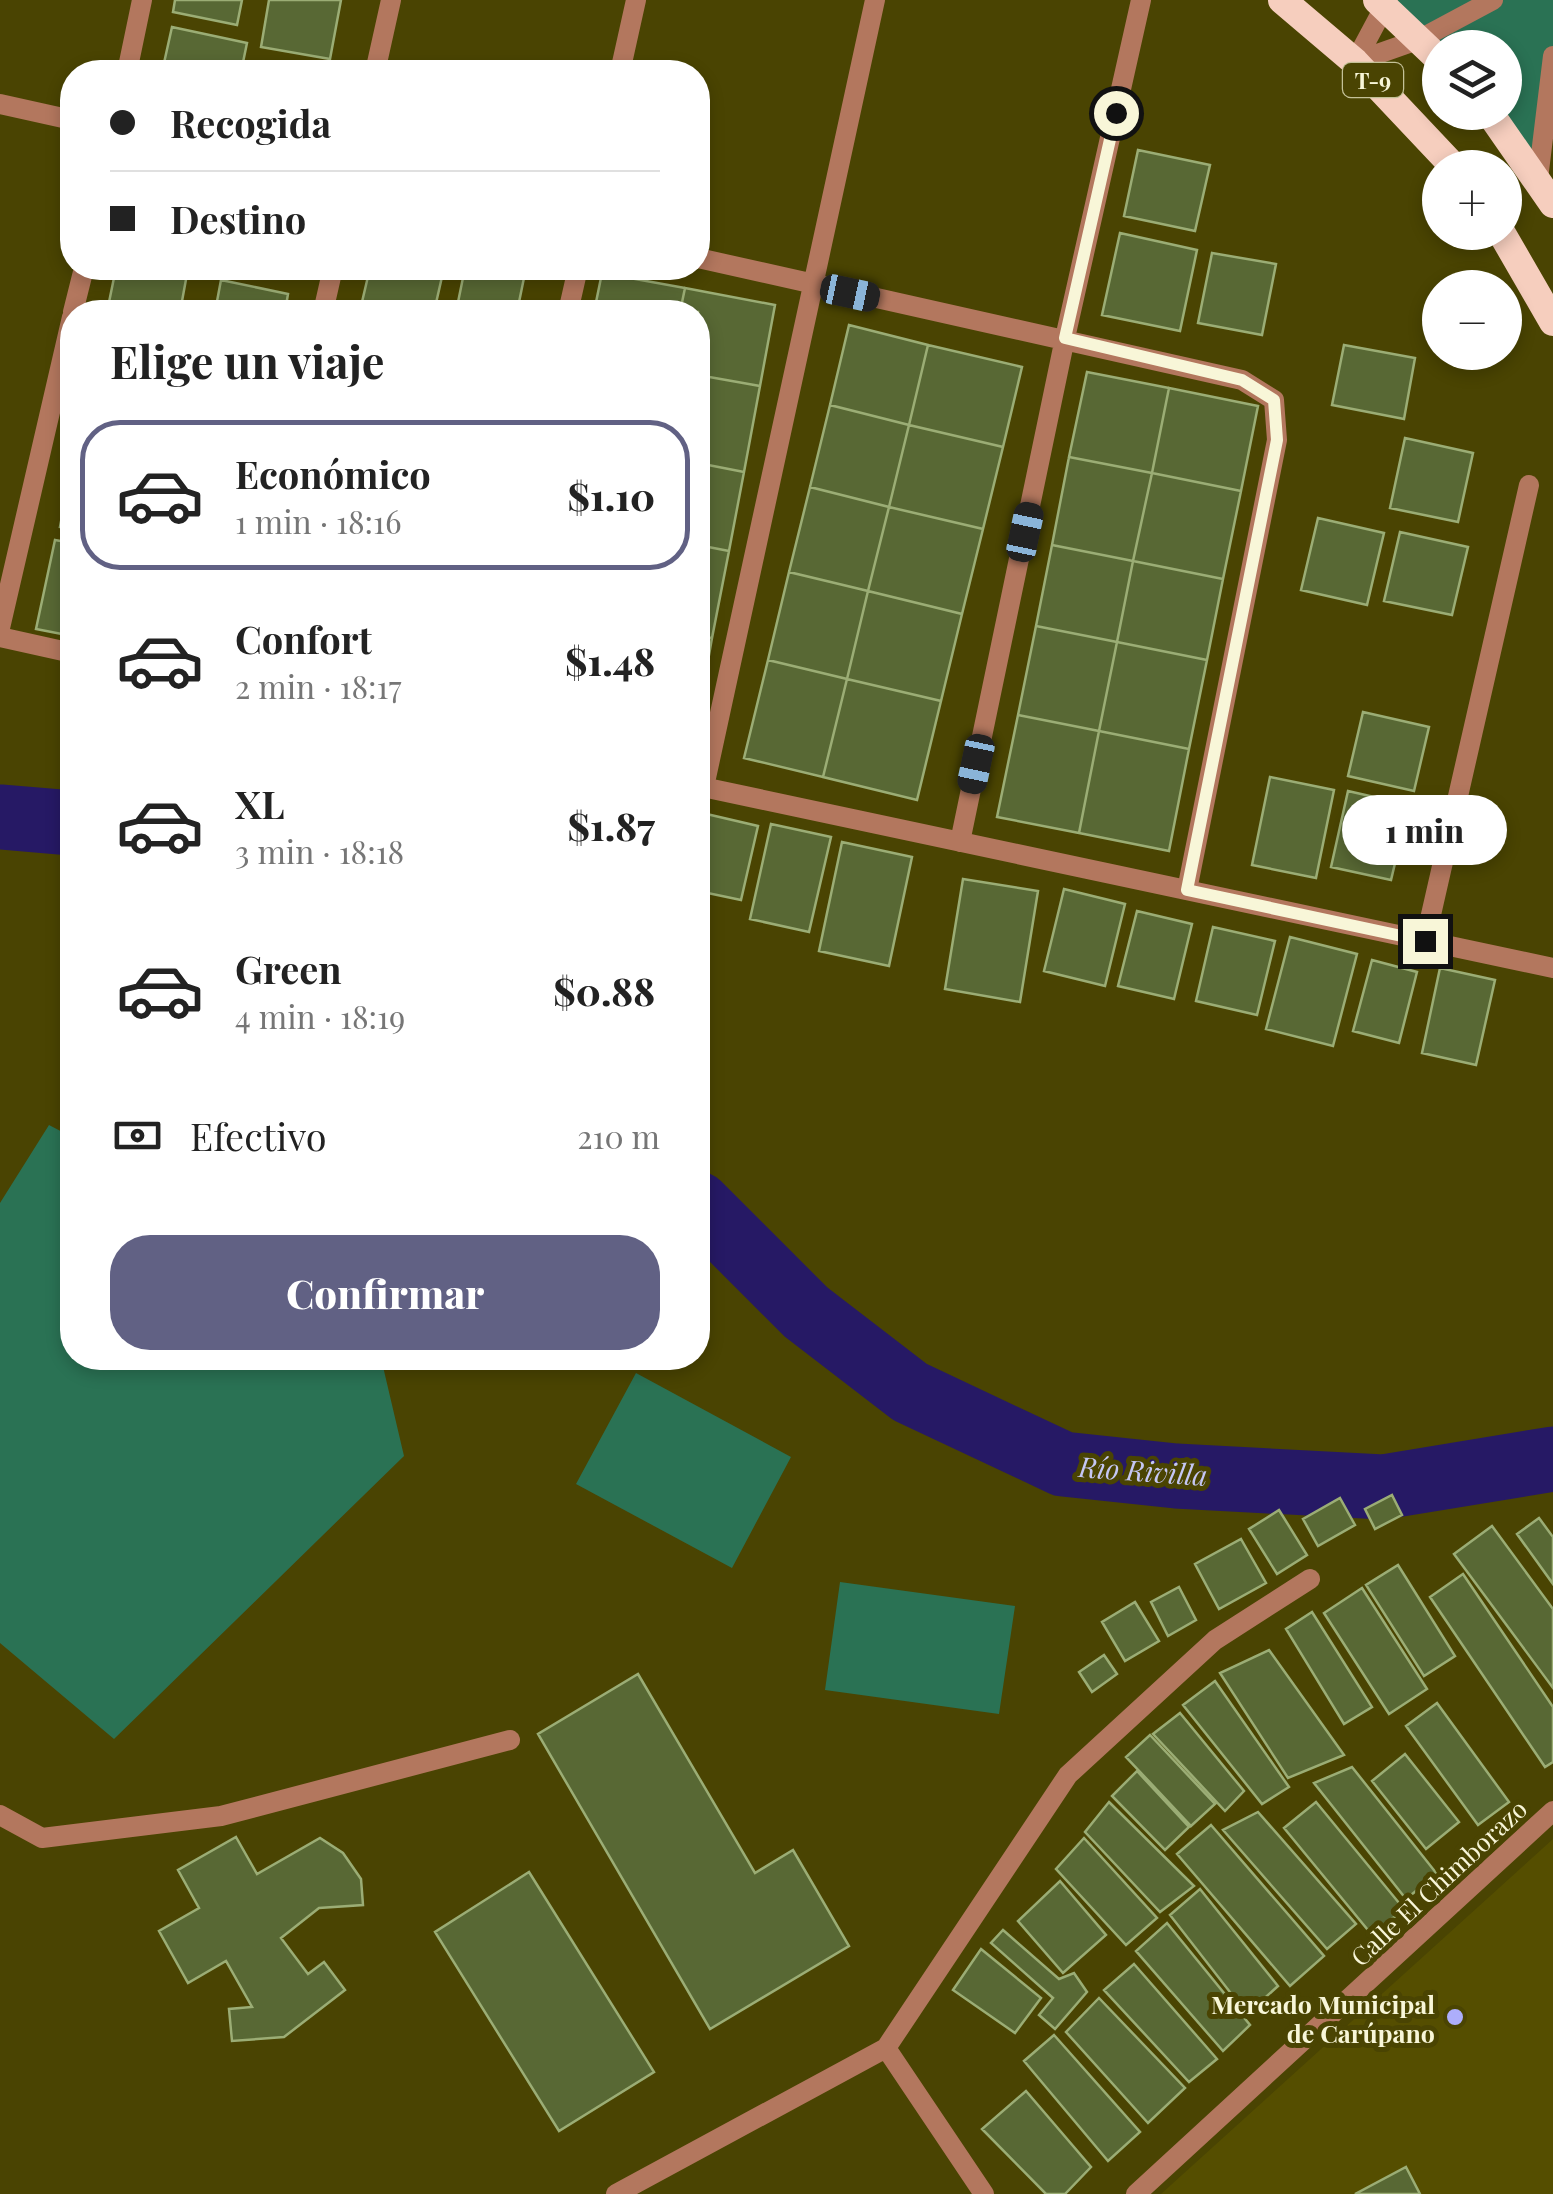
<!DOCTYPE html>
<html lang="es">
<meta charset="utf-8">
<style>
body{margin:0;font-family:"Playfair Display",serif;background:#f2f2f2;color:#222;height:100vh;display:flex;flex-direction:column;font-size:38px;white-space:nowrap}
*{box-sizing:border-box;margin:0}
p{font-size:32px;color:#767676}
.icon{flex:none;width:55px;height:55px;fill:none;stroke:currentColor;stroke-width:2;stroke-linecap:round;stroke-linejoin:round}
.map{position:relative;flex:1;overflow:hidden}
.details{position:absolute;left:60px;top:300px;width:650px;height:1070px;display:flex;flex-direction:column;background:#fff;border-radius:40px;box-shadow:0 5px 15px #0003}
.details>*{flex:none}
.top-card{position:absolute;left:60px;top:60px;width:650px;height:220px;border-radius:40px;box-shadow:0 5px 15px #0003;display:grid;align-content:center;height:220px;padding:0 50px;background:#fff}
.tools{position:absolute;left:1422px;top:30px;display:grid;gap:20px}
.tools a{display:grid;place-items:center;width:100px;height:100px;border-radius:50%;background:#fff;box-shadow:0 5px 15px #0003;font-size:50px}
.end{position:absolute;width:45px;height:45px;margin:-22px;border:12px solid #f8f6d8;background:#111;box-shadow:0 0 0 5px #111}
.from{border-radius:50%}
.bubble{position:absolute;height:70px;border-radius:35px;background:#fff;box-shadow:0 5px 15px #0003;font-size:32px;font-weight:800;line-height:70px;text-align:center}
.car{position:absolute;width:30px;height:60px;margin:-30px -15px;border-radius:12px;box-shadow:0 0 8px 2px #0007;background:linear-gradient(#222 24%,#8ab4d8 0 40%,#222 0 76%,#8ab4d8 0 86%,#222 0)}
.top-card b{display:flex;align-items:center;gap:35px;height:95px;font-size:38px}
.top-card b+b{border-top:2px solid #e0e0e0}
.top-card i{width:25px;height:25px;background:#222}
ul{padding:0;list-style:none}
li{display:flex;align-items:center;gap:30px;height:150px;margin:0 20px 15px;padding:0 30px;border:5px solid transparent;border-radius:40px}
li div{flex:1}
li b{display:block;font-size:38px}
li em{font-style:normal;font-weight:800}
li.current{border-color:#616184}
li>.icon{width:90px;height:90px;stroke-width:1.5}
h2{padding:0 50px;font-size:45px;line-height:120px}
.pay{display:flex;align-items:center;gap:25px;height:110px;padding:0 50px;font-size:38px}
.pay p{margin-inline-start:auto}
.primary-button{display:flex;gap:20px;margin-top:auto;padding:20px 50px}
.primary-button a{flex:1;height:115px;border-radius:40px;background:#616184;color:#fff;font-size:40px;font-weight:800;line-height:115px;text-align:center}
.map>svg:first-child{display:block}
</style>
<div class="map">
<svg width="1553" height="2194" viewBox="0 0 1553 2194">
<rect width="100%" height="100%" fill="#4a4402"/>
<path fill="#554e00" d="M 1553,1839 L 1553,2194 L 1161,2194 Z"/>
<path fill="#2a7254" d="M 1377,0 L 1553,0 L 1553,56 L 1538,179 L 1505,112 L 1505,48 L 1440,48 Z
M 49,1125 L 72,1137 L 72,1358 L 381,1358 L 404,1456 L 114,1739 L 0,1643 L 0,1203 Z
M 636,1373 L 791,1457 L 732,1568 L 576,1484 Z
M 840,1582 L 1015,1606 L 999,1714 L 825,1690 Z"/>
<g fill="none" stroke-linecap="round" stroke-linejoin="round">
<path stroke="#261965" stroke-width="65" d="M 0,817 L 72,823
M 698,1204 L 806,1312 L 910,1392 L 1063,1464 L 1176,1476 L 1383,1487 L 1553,1459"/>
</g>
<path fill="#586834" stroke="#9bad75" stroke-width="2.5" d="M 175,0 L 242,0 L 237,25 L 173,12 Z
M 269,0 L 341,0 L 330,59 L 261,47 Z
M 172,27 L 247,43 L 241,72 L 162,72 Z
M 1138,150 L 1210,165 L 1195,231 L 1124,216 Z
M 1120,233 L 1197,250 L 1180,331 L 1102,315 Z
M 1212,253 L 1276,264 L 1262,335 L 1198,323 Z
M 116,268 L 153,268 L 187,274 L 180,312 L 107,312 Z
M 370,268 L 444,268 L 434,312 L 409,312 L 362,302 Z
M 465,268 L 526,268 L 517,312 L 456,312 Z
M 602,273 L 685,288 L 680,312 L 594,312 Z
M 221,280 L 288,294 L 285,312 L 215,312 Z
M 685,288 L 775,305 L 760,386 L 698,375 L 698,312 L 680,312 Z
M 849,325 L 928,345 L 909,425 L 830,405 Z
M 928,345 L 1022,367 L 1003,447 L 909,425 Z
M 1344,345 L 1415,358 L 1404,419 L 1332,405 Z
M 1087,372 L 1169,388 L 1152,473 L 1069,457 Z
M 698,375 L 760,386 L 744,472 L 698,463 Z
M 1169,388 L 1258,406 L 1241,491 L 1152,473 Z
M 830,405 L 909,425 L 889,507 L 810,487 Z
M 909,425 L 1003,447 L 983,529 L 889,507 Z
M 1405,438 L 1473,453 L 1458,522 L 1390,508 Z
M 1069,457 L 1152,473 L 1133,561 L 1052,545 Z
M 72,462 L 72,529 L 60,527 Z
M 698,463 L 744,472 L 729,551 L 698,545 Z
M 1152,473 L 1241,491 L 1223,579 L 1133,561 Z
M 810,487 L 889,507 L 868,591 L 789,572 Z
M 889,507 L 983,529 L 962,614 L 868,591 Z
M 1318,518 L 1384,533 L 1367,605 L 1301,590 Z
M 1400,532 L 1468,547 L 1452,615 L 1384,601 Z
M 55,540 L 72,543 L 72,636 L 36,629 Z
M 698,545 L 729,551 L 712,638 L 698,636 Z
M 1052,545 L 1133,561 L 1117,642 L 1036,626 Z
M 1133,561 L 1223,579 L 1207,660 L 1117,642 Z
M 789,572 L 868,591 L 847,679 L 768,660 Z
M 868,591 L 962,614 L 941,701 L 847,679 Z
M 1036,626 L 1117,642 L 1099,731 L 1018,715 Z
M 698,636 L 712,638 L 698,717 Z
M 1117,642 L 1207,660 L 1189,749 L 1099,731 Z
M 768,660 L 847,679 L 823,777 L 744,758 Z
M 847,679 L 941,701 L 917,800 L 823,777 Z
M 1363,712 L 1429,727 L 1414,791 L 1348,776 Z
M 1018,715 L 1099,731 L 1079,833 L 997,817 Z
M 1099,731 L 1189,749 L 1169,851 L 1079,833 Z
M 1270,777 L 1334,790 L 1316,878 L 1252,865 Z
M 1348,791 L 1409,805 L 1391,880 L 1331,867 Z
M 698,812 L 758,826 L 741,900 L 698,891 Z
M 771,824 L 831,837 L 809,932 L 750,919 Z
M 842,842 L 912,857 L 889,966 L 819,951 Z
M 963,879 L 1038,891 L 1020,1002 L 945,989 Z
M 1064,889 L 1125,904 L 1105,986 L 1044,971 Z
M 1137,911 L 1192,924 L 1174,999 L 1118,986 Z
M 1213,927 L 1275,941 L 1257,1015 L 1196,1001 Z
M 1290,937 L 1357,954 L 1333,1046 L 1266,1029 Z
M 1372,960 L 1417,972 L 1399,1043 L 1353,1031 Z
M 1440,968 L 1495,980 L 1476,1065 L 1422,1053 Z
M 1392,1495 L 1402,1515 L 1375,1529 L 1365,1509 Z
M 1340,1498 L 1355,1525 L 1318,1546 L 1303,1519 Z
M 1279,1510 L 1307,1555 L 1277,1574 L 1249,1529 Z
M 1539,1518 L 1553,1537 L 1553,1584 L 1517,1534 Z
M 1492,1526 L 1553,1609 L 1553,1688 L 1454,1554 Z
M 1241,1539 L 1266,1583 L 1219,1609 L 1195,1564 Z
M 1398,1565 L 1455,1656 L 1424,1676 L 1366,1585 Z
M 1463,1574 L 1553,1707 L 1553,1762 L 1545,1767 L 1430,1597 Z
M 1179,1587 L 1196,1620 L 1168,1636 L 1151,1602 Z
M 1362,1588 L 1427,1689 L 1389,1714 L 1324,1613 Z
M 1135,1602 L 1159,1641 L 1125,1661 L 1102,1622 Z
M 1312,1612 L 1372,1707 L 1344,1724 L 1286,1629 Z
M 1269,1650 L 1344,1755 L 1288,1778 L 1220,1673 Z
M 1104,1655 L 1117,1674 L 1092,1692 L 1079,1672 Z
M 638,1674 L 755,1873 L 793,1850 L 849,1946 L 710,2029 L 538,1734 Z
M 1215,1681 L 1289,1787 L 1262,1804 L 1183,1705 Z
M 1437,1703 L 1509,1802 L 1478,1825 L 1406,1726 Z
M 1180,1713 L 1244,1791 L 1225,1811 L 1153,1734 Z
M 1150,1735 L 1215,1804 L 1191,1826 L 1126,1757 Z
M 1405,1754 L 1459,1822 L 1426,1849 L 1372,1781 Z
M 1352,1767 L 1437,1874 L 1406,1899 L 1314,1783 Z
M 1137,1771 L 1189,1827 L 1165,1850 L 1112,1796 Z
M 1109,1802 L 1194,1886 L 1160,1912 L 1085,1832 Z
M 1316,1802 L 1404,1909 L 1372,1935 L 1284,1828 Z
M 1258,1812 L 1356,1924 L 1327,1949 L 1223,1830 Z
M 1211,1825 L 1324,1956 L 1290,1986 L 1177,1854 Z
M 236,1837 L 257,1874 L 320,1838 L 343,1853 L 361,1879 L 363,1905 L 319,1908 L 281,1938 L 308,1974 L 324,1962 L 345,1990 L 284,2037 L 232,2041 L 229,2009 L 252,2007 L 226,1961 L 188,1983 L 159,1931 L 199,1908 L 178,1870 Z
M 1084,1838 L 1157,1918 L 1126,1945 L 1056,1869 Z
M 529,1872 L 654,2072 L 559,2131 L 435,1932 Z
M 1060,1881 L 1106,1935 L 1063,1973 L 1018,1921 Z
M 1200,1889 L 1278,1986 L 1247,2014 L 1170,1915 Z
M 1167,1923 L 1250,2025 L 1223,2051 L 1136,1951 Z
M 1003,1930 L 1059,1979 L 1074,1973 L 1087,1992 L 1055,2029 L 1039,2015 L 1053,1998 L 991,1943 Z
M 981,1949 L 1041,1998 L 1015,2033 L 953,1990 Z
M 1134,1964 L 1217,2059 L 1189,2082 L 1104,1990 Z
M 1099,1998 L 1185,2088 L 1148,2123 L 1066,2032 Z
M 1054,2035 L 1140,2132 L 1108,2161 L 1024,2061 Z
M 1026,2091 L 1091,2167 L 1065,2194 L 1046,2194 L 982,2129 Z
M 1406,2167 L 1420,2194 L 1355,2194 Z"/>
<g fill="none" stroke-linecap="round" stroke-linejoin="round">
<path stroke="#b3775e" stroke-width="20" d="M 1425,941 L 1529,485"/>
<path stroke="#b3775e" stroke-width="20" d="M 1355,62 L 1420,39 L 1493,0
M 1355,62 L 1388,0
M 127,72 L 142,0
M 375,72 L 391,0
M 620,72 L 636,0
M 0,104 L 72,120
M 1538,179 L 1553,56
M 698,258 L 1242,380 L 1274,400 L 1277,440 L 1187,890
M 73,312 L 84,268
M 323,312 L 333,268
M 568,312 L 578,268
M 0,628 L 72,317
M 0,637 L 72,653
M 698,786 L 1553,968
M 704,787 L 875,0
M 960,842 L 1065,338 L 1141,0
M 0,1815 L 42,1838 L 221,1816 L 510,1740
M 886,2048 L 984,2194
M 616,2194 L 886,2048 L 1068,1775 L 1215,1640 L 1310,1579
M 1136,2194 L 1553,1811"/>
<path stroke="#f6cebe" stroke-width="28" d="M 1282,0 L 1355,62 L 1455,168
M 1377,0 L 1440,60
M 1489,112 L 1553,204
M 1501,232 L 1553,322"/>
</g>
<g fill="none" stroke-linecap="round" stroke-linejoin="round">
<path stroke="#f8f6d8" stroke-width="12" d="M 1116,113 L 1065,338 L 1242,380 L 1274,400 L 1277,440 L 1187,890 L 1425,941"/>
</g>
<circle fill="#adaefb" stroke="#4a4402" stroke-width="4" cx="1455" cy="2017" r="10"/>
<g text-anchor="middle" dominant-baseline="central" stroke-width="10" stroke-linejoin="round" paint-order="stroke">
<rect fill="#4a4402" stroke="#c4c198" stroke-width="2.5" x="1343" y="63" width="60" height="34" rx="8"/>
<g font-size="22" font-weight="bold" fill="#f8f6d8">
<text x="1373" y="80">T-9</text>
</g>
<g font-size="25" fill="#f8f6d8" stroke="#4a4402">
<text transform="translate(1438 1882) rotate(-43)">Calle El Chimborazo</text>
</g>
<g font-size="25" font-weight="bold" fill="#f8f6d8" stroke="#4a4402" text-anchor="end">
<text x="1435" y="2003">Mercado Municipal<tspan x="1435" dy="29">de Carúpano</tspan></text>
</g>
<g font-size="28" font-style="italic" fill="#c5c7f4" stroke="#4a4402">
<text transform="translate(1143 1470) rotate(4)">Río Rivilla</text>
</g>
</g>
</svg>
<div class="tools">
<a><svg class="icon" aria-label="layers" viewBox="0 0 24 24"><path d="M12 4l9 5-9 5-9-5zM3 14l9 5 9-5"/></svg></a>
<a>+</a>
<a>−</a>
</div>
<i class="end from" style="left:1116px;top:113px"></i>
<i class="end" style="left:1425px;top:941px"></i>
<div class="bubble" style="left:1342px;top:795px;width:165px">1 min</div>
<i class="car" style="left:850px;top:293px;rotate:102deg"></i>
<i class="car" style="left:1025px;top:532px;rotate:12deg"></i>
<i class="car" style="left:976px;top:764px;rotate:192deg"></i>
<div class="top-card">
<b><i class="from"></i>Recogida</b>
<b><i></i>Destino</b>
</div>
<section class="details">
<h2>Elige un viaje</h2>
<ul>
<li class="current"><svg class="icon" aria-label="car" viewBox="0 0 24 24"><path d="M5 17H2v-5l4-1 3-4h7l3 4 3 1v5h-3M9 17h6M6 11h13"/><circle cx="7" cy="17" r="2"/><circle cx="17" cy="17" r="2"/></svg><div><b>Económico</b><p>1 min · 18:16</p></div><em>$1.10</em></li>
<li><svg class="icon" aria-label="car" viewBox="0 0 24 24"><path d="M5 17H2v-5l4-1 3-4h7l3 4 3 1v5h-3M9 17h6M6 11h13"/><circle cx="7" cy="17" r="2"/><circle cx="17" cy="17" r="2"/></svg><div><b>Confort</b><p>2 min · 18:17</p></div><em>$1.48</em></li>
<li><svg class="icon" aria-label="car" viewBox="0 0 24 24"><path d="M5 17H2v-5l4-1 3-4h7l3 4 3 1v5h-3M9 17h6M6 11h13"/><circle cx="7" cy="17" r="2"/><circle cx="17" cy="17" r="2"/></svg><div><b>XL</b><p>3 min · 18:18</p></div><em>$1.87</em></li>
<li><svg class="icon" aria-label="car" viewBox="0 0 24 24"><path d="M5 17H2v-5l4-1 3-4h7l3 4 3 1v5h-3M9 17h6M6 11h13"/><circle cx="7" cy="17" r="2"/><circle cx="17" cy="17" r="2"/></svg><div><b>Green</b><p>4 min · 18:19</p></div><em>$0.88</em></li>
</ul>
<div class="pay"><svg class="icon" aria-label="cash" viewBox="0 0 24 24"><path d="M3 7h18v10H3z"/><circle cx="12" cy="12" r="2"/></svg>Efectivo<p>210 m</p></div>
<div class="primary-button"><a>Confirmar</a></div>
</section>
</div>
